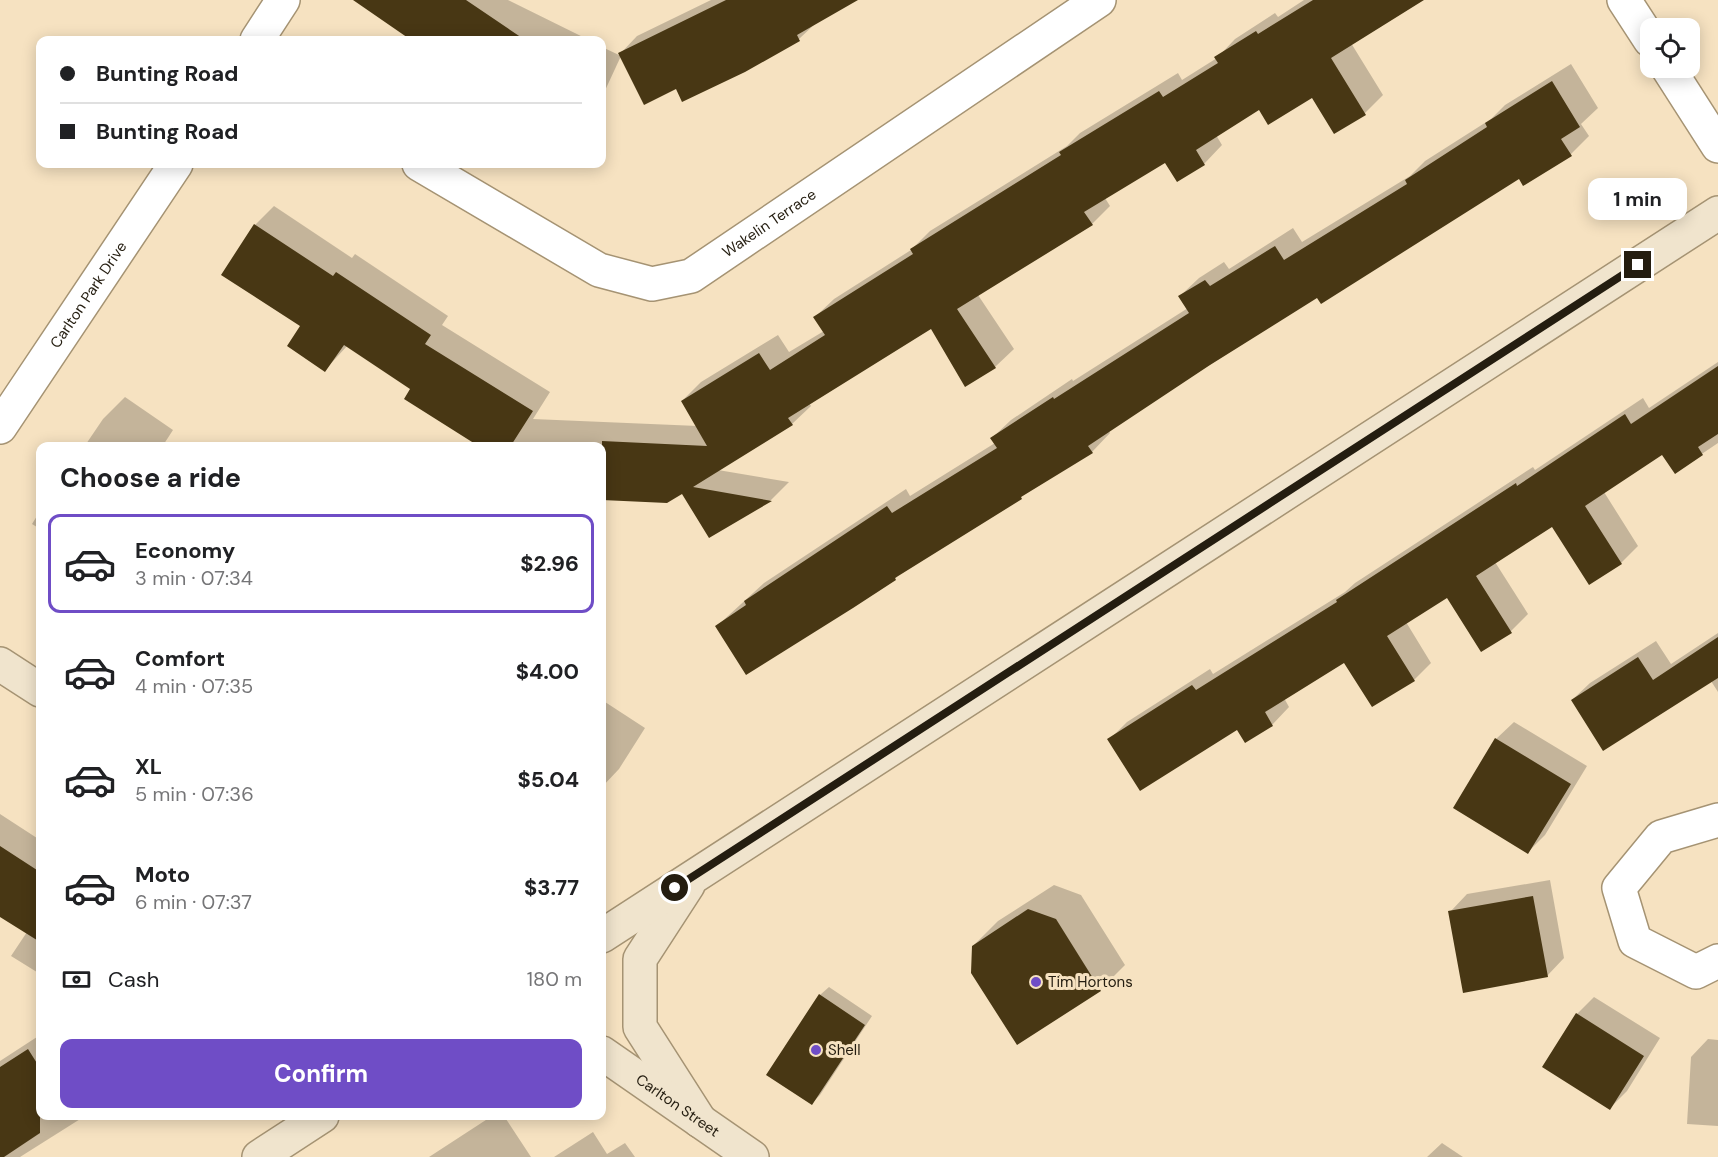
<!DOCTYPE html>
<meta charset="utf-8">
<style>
body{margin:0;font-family:"DM Sans",sans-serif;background:#f6f6f6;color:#202124;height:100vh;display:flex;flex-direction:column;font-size:22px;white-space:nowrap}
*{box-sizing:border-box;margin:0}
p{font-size:20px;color:#757577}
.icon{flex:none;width:33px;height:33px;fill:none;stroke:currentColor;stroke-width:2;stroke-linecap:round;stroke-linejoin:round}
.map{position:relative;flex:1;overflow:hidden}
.sheet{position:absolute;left:36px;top:442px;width:570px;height:678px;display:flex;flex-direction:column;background:#fff;border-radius:12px;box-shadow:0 3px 15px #0003}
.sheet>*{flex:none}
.hud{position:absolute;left:36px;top:36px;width:570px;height:132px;border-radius:12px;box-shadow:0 3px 15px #0003;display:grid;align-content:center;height:132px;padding:0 24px;background:#fff}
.fabs{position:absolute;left:1640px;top:18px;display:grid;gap:12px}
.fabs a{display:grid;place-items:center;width:60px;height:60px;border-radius:12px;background:#fff;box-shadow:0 3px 15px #0003;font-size:30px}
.end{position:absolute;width:27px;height:27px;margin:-14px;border:8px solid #241d10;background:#fff;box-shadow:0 0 0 3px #fff}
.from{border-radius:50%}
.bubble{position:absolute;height:42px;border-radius:12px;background:#fff;box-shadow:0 3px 15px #0003;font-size:20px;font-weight:700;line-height:42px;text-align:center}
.hud b{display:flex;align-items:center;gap:21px;height:57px;font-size:22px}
.hud b+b{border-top:2px solid #e0e0e0}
.hud i{width:15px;height:15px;background:#202124}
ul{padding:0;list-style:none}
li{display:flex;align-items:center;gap:18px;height:99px;margin:0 12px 9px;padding:0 12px;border:3px solid transparent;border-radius:12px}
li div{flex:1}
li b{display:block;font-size:22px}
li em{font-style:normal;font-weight:700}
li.selected{border-color:#6f4dc6}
li>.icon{width:54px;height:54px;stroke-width:1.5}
h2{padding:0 24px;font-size:27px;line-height:72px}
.pay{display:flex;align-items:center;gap:15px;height:66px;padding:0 24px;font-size:22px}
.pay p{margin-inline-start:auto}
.action{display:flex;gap:12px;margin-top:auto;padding:12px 24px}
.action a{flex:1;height:69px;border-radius:12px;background:#6f4dc6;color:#fff;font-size:24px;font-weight:700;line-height:69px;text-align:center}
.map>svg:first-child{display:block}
</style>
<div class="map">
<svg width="1718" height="1157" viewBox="0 0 1718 1157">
<rect width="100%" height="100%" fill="#f6e2c1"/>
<path fill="#0003" d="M 386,0 L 508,0 L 589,40 L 413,40 L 376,14 Z
M 711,0 L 844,0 L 817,22 L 799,39 L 744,70 L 676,87 L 621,56 L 602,97 L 602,47 L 619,55 L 637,36 Z
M 1304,0 L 1420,0 L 1351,43 L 1383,95 L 1365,113 L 1312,96 L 1259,108 L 1216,135 L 1222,145 L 1204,164 L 1166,161 L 1105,198 L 1110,206 L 1092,224 L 978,295 L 1014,349 L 995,367 L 931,327 L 809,403 L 811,406 L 792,424 L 718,470 L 789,482 L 771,500 L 710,536 L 683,491 L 666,502 L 602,499 L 602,447 L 483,447 L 412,388 L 348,345 L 325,370 L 302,326 L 255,225 L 274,206 L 352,258 L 355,254 L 448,316 L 442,325 L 550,392 L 533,419 L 698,426 L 682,401 L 701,382 L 778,335 L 789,352 L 824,331 L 815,317 L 834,299 L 911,250 L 930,231 L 1067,146 L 1080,133 L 1178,73 L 1182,80 L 1217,58 L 1235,39 L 1275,13 L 1278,17 Z
M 1571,64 L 1598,108 L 1581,124 L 1589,136 L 1571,154 L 1519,176 L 1318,296 L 1120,422 L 1109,431 L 1110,433 L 1092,452 L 900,573 L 895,579 L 717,626 L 764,583 L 906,489 L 910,496 L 995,443 L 992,438 L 1011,420 L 1072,379 L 1073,381 L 1188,308 L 1180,296 L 1199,278 L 1224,262 L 1229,269 L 1293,228 L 1302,242 L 1410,176 L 1425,161 L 1491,119 L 1505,105 Z
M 1718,362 L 1718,443 L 1675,472 L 1663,453 L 1604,492 L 1638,546 L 1621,563 L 1552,525 L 1495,562 L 1528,614 L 1511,631 L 1481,650 L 1448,596 L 1406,622 L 1431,663 L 1414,680 L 1345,661 L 1284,698 L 1289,707 L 1272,725 L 1245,741 L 1237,728 L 1109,740 L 1127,722 L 1210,669 L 1213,674 L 1345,592 L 1355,583 L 1533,467 L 1535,470 L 1643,398 L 1649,408 Z
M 125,397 L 173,430 L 162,447 L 84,447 L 103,419 Z
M 40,511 L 40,529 L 32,524 Z
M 1718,633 L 1718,692 L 1711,681 L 1572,700 L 1590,683 L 1656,641 L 1671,664 Z
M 602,700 L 645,728 L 619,769 L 602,787 Z
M 1514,722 L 1587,766 L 1545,835 L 1528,852 L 1496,739 Z
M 0,814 L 40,840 L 40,974 L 11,956 L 27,932 L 0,915 Z
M 1550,880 L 1564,958 L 1547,976 L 1450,912 L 1467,894 Z
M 1054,885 L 1081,895 L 1125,965 L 1100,990 L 1018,1043 L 973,946 L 998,921 Z
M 829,987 L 872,1016 L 820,1095 L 812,1103 L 820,995 Z
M 1594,997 L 1660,1038 L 1627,1091 L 1610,1108 L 1577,1014 Z
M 40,1035 L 40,1116 L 85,1116 L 20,1157 L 0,1157 L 0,1061 Z
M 1708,1039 L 1718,1040 L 1718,1126 L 1687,1124 L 1691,1057 Z
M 492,1116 L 504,1116 L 531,1157 L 429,1157 Z
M 593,1132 L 607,1154 L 625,1143 L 635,1157 L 554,1157 Z
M 1442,1143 L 1463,1157 L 1427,1157 Z"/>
<path fill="#483714" d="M 353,0 L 466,0 L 525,40 L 411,40 Z
M 726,0 L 858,0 L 797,35 L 800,41 L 745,72 L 682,102 L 676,89 L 644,105 L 618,53 Z
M 1313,0 L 1424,0 L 1331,58 L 1366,115 L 1334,134 L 1312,98 L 1268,125 L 1259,110 L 1196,150 L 1205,165 L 1177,182 L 1165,163 L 1084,212 L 1093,225 L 957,309 L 996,368 L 965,387 L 931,329 L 788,418 L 793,425 L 693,487 L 772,501 L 709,538 L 682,494 L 667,503 L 602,500 L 602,441 L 707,446 L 681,401 L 759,353 L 770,370 L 825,335 L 813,317 L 913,254 L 910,249 L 1061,155 L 1059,152 L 1159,91 L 1163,97 L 1218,63 L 1214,57 L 1256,31 L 1258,34 Z
M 1552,81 L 1580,127 L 1561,139 L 1572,156 L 1523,186 L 1519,179 L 1321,304 L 1317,298 L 1210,365 L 1088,446 L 1093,453 L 1021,497 L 1022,499 L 895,578 L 896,580 L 853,608 L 746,675 L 715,626 L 746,605 L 744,601 L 887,506 L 892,513 L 997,448 L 990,438 L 1053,397 L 1054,399 L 1189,313 L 1178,296 L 1205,280 L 1210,286 L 1275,246 L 1284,260 L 1407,184 L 1405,180 L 1487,127 L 1485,123 Z
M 254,224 L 333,276 L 336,272 L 431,335 L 425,344 L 533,411 L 510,447 L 480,447 L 404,399 L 410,389 L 344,345 L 325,372 L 287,346 L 300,326 L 221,275 Z
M 1718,366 L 1718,434 L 1698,447 L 1703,455 L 1675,474 L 1662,455 L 1585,506 L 1622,564 L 1589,585 L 1552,527 L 1476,576 L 1512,633 L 1481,652 L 1447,598 L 1387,636 L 1415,681 L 1372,707 L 1344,663 L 1265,712 L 1273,726 L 1245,743 L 1237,730 L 1140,791 L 1107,739 L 1192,685 L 1196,690 L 1337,602 L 1336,600 L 1516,483 L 1517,486 L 1625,414 L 1631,424 Z
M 1718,637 L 1718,678 L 1603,751 L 1571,700 L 1638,657 L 1653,680 Z
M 1495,738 L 1571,784 L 1528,854 L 1453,808 Z
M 0,846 L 40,872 L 40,942 L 0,917 Z
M 1533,896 L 1548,977 L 1463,993 L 1448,911 Z
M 1028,909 L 1056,919 L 1101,991 L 1017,1045 L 971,973 L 972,946 Z
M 819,994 L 865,1025 L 812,1105 L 766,1075 Z
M 1576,1013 L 1644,1056 L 1610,1110 L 1542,1067 Z
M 28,1049 L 40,1068 L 40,1133 L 4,1157 L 0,1157 L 0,1067 Z"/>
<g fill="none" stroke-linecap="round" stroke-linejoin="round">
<g stroke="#a59373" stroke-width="36">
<g id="minor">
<path d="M 1624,0 L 1650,40"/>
<path d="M 257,40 L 283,0"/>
<path d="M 1668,68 L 1718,146"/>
<path id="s1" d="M 419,164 L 599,270 L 652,284 L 691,276 L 1099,0"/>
<path id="s2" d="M 0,427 L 176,164"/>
<path d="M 1718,820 L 1661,837 L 1619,888 L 1635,941 L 1696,972 L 1718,961"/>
</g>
</g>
<g stroke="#a59373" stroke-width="36">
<g id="secondary">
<path d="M 0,664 L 40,690"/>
<path d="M 688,885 L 640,959 L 640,1027 L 700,1121"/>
<path d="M 602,936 L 1718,213"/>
<path id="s3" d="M 602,1053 L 752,1157"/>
<path d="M 259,1157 L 322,1116"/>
</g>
</g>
<use href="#minor" stroke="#fff" stroke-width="33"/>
<use href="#secondary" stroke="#f0e4cd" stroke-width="33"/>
</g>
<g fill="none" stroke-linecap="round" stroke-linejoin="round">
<path stroke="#241d10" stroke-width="8" d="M 675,888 L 1638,265"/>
</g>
<g fill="#6f4dc6" stroke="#f6e2c1" stroke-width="2">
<circle cx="1036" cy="982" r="6"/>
<circle cx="816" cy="1050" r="6"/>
</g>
<g text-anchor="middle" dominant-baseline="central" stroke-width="6" stroke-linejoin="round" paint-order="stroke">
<g font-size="15" fill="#241d10" stroke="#f6e2c1">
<text stroke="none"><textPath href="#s1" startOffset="398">Wakelin Terrace</textPath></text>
<text stroke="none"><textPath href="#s2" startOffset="159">Carlton Park Drive</textPath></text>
<text stroke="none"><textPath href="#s3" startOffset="92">Carlton Street</textPath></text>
</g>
<g font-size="15" fill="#241d10" stroke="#f6e2c1" text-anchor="start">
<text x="1048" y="982">Tim Hortons</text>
<text x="828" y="1050">Shell</text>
</g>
</g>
</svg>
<div class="fabs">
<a><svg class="icon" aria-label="locate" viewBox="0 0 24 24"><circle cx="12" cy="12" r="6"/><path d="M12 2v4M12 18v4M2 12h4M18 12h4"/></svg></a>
</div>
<i class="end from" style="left:675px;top:888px"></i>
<i class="end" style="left:1638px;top:265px"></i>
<div class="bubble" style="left:1588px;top:178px;width:99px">1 min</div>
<div class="hud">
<b><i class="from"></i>Bunting Road</b>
<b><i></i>Bunting Road</b>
</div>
<section class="sheet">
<h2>Choose a ride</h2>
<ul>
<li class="selected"><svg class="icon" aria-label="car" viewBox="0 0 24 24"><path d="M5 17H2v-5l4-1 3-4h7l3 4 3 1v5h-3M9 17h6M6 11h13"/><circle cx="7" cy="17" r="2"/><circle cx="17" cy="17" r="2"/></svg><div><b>Economy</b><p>3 min · 07:34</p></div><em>$2.96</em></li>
<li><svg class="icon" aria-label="car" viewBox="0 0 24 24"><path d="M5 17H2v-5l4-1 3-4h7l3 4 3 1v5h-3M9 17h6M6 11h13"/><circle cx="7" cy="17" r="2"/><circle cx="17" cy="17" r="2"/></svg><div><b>Comfort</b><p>4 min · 07:35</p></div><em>$4.00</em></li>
<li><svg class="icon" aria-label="car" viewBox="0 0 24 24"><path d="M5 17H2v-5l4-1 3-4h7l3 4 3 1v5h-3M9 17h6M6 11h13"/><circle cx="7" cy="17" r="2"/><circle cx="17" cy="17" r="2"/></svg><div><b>XL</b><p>5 min · 07:36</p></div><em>$5.04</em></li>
<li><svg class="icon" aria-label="car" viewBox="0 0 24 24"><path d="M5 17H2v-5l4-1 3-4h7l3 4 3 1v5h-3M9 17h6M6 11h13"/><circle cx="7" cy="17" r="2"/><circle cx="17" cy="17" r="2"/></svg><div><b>Moto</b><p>6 min · 07:37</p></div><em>$3.77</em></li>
</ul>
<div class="pay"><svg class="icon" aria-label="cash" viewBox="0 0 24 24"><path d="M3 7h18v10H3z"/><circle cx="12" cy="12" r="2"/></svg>Cash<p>180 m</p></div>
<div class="action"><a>Confirm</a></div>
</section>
</div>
